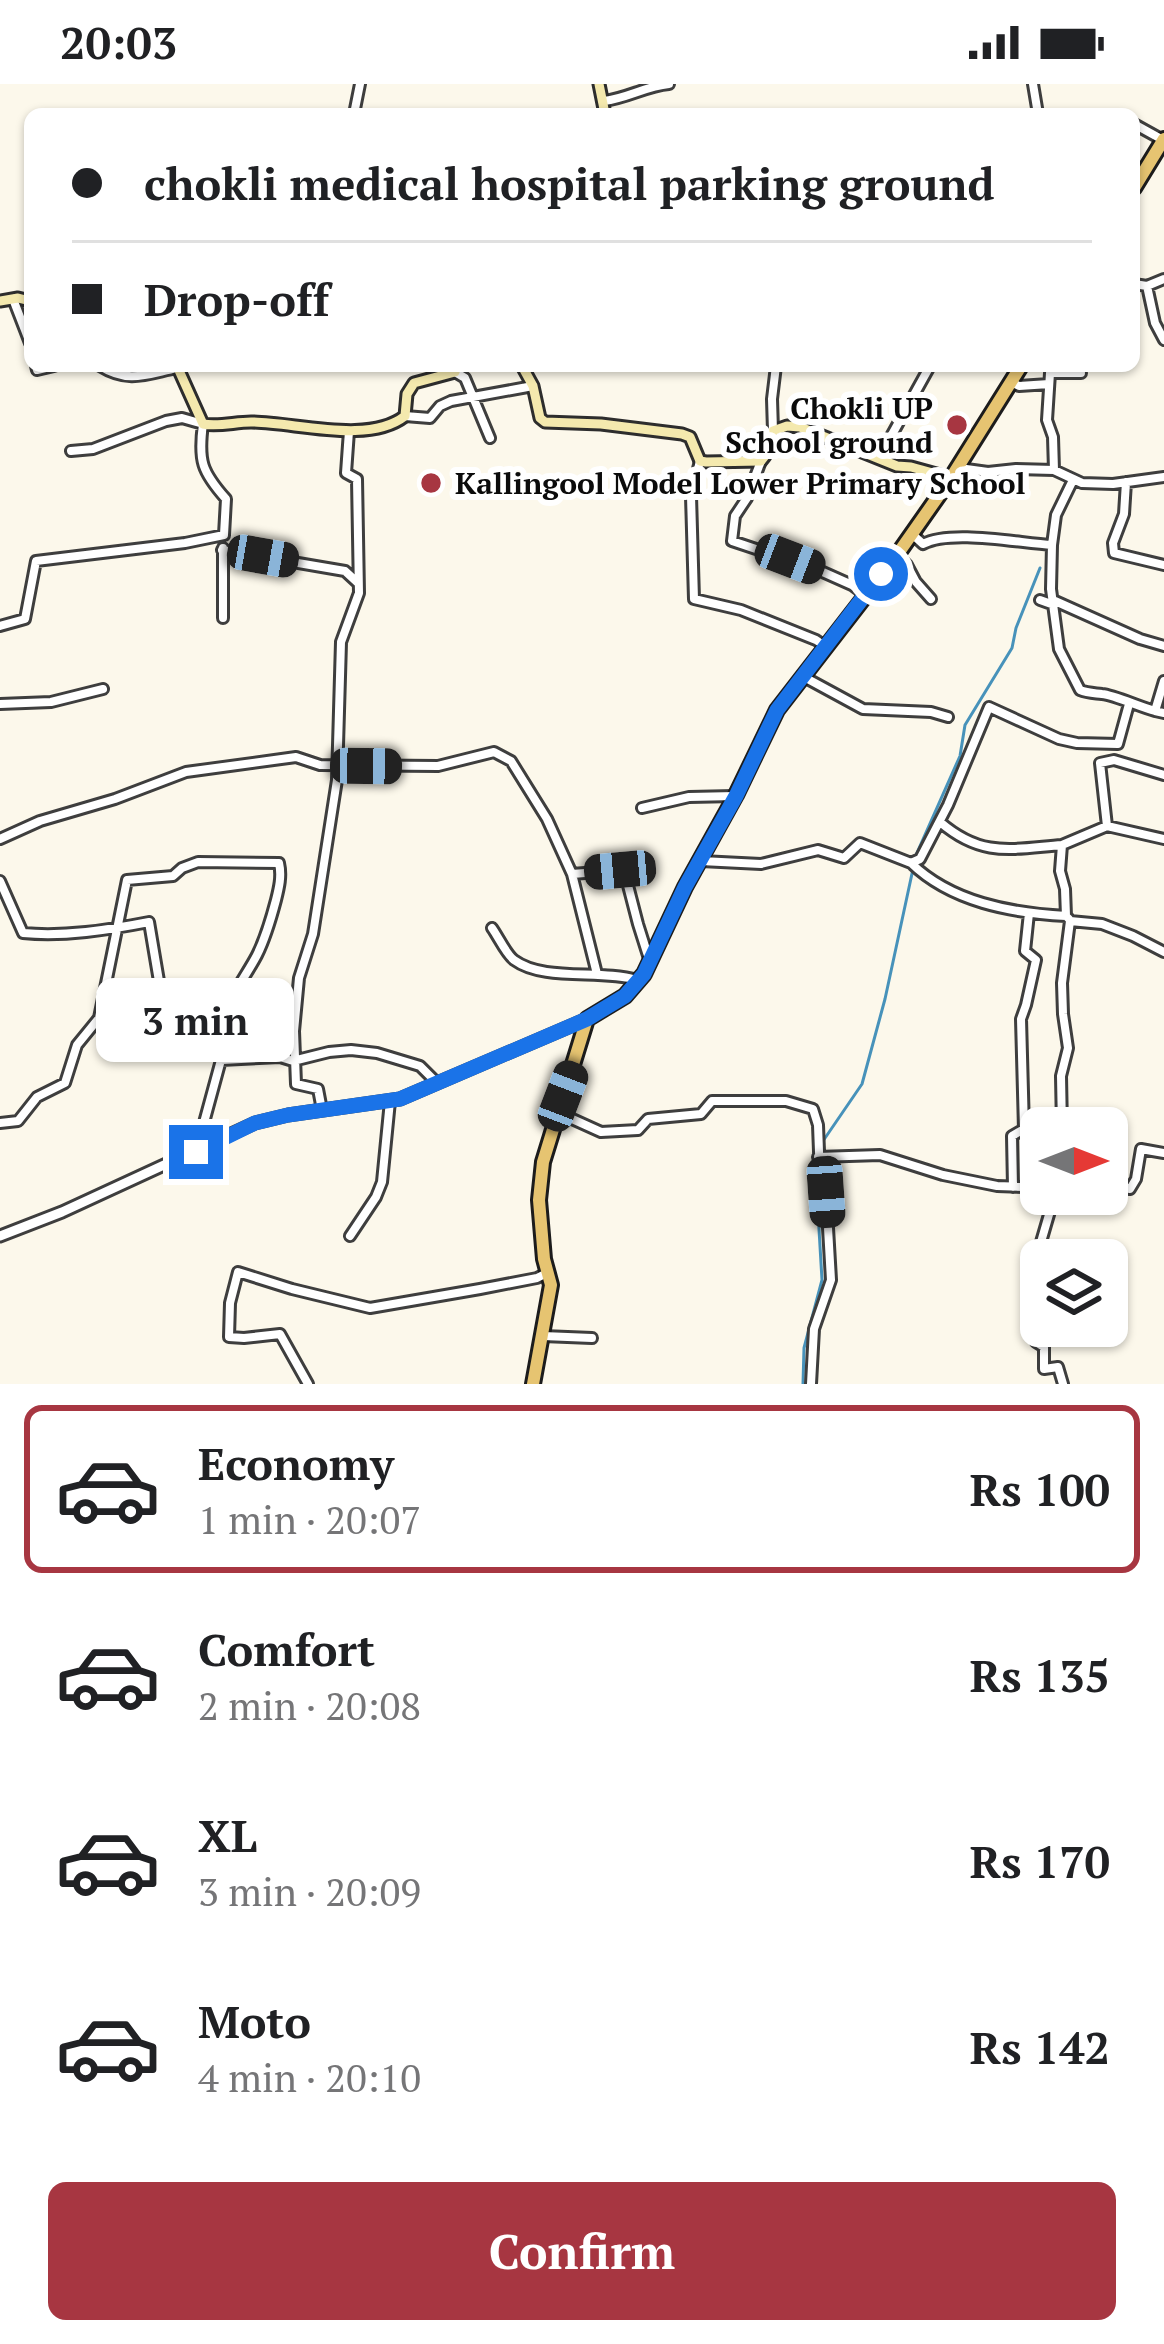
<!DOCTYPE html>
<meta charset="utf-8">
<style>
body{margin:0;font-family:"PT Serif",serif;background:#f2f2f2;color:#202124;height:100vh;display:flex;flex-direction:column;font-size:45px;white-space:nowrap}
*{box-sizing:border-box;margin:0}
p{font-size:39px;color:#757577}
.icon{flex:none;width:66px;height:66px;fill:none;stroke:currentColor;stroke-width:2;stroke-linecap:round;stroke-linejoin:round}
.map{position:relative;height:1300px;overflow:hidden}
.panel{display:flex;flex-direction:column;background:#fff;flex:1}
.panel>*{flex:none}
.hud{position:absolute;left:24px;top:24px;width:1116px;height:264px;border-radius:18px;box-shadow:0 3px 9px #0004;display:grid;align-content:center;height:264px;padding:0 48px;background:#fff}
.needle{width:78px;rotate:90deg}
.tools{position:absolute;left:1020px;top:1023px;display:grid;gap:24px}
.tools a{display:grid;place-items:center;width:108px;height:108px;border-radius:18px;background:#fff;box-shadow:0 3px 9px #0004;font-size:60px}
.end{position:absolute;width:54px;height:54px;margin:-27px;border:15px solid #1a73e8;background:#fff;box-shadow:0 0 0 6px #fff}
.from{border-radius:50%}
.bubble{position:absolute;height:84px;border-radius:18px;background:#fff;box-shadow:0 3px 9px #0004;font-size:39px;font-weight:700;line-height:84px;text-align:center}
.car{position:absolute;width:36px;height:72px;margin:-36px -18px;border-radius:15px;box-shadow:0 0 9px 3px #0007;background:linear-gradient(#222 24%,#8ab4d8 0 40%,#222 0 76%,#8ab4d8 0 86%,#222 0)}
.hud b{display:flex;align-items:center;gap:42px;height:114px;font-size:45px}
.hud b+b{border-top:3px solid #e0e0e0}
.hud i{width:30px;height:30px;background:#202124}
ul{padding:21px 0 0;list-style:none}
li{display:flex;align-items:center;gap:36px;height:168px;margin:0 24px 18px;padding:0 24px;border:6px solid transparent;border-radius:18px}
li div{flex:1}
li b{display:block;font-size:45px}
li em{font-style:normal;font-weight:700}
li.selected{border-color:#a73641}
li>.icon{width:108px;height:108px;stroke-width:1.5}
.action{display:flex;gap:24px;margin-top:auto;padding:24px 48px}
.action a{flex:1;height:138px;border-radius:18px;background:#a73641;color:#fff;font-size:48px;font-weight:700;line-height:138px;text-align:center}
.status{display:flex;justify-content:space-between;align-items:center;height:84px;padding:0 60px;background:#fff;direction:ltr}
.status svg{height:33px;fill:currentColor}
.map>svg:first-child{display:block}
</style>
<div class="status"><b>20:03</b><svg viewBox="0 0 49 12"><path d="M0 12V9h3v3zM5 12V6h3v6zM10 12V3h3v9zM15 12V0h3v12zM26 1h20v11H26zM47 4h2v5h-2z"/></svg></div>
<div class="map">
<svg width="1164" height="1300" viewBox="0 0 1164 1300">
<rect width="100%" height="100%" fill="#fcf8eb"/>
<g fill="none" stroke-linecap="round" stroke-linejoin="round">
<path stroke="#4792ba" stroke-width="3" d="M 916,771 L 960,672 L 965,641 L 1012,564 L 1016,544 L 1040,484
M 823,1057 L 862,1000 L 885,915 L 913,785
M 803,1300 L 804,1264 L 822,1196 L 816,1094"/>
<g stroke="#3e3e3e" stroke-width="14">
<path id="minor" d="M 1033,0 L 1038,30
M 604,17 C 628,14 646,2 669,0
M 354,30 L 360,0
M 1134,40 L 1163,56
M 1134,200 L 1147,202 L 1155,239 L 1164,256
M 1147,202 L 1164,195
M 13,215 L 30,259
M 36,282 L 37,286 L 54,282
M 100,282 C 129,300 147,290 177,284
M 455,288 L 465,294 L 490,354
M 1011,298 L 1019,302 L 1049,300
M 405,332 L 430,334 L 440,322 L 451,317 L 533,302
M 773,347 L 772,315 L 776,282
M 879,374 L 930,282
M 700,377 L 691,412 L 694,515 L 741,526 L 816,556 L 825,562
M 761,377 L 747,414 L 735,432 L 732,457 L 816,485 L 852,501 L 864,510
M 959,384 L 988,388 L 1016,385 L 1054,386 L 1082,399 L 1113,400 L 1164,393
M 1054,386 L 1053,353 L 1047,336 L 1050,289 L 1081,289
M 1126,398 L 1124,430 L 1113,459 L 1114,469 L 1164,481
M 912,450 L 923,460 C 951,445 1018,459 1052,461 L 1051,505 L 1059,565 L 1080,606 C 1087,609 1094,609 1102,610 C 1114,611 1140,623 1155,627
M 1052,461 L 1056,431 L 1073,396
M 223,464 L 223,534
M 222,466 L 345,487 L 358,499
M 897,471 L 907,481 L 916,498 L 931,515
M 1040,516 L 1054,521
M 1055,517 L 1140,555 L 1164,562
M 0,542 L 25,535 L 36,477 L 185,459 L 224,451 L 226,415 C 202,388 198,377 203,340 L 182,334 L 166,337 L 93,365 L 71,367
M 804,593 L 863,625 L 931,628 L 948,633
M 1164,597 L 1155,627 L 1164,629
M 0,620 L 51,618 L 103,605
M 642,724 L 689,713 L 735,712
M 940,738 C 982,774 1011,765 1062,761
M 1107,742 L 1100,679 L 1114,676 L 1164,691
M 0,755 L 40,737 L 115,715 L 186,688 L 296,673 L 320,681 L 438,682 L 494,668 L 511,677 L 547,735 L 572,790 L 597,890
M 701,777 L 761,780 L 818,766 L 844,774 L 860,759 L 911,779
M 572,790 L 624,786 L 638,840 L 650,878
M 0,797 L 23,849 C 64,853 108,846 149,838 L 161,909 L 194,925 L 196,963 L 216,963
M 1066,832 C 1011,829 951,818 911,779 L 920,775 L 948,721 L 989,623 L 1059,655 L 1077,659 L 1118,660 L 1129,620
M 1069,835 L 1066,832 L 1065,805 L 1060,787 L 1062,761 L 1107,742 L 1164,755
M 492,844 C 499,854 506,870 514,876 C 544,898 600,885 637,896
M 221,976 L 280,973 L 293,977 L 329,968 L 351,966 L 377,969 L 420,982 L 437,999
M 322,1026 L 318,1005 L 296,1000 L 294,947 L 299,894 L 313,850 L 337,696 L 341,558 L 359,509 L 357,395 L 346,389 L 349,347
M 555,1035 L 570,1034 L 601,1048 L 638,1046 L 648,1035 L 701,1030 L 712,1017 L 786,1017 L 813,1025 L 818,1041 L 820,1094 L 826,1109 L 831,1196 L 814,1245 L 811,1300
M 0,1039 L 18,1037 L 37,1013 L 65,999 L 77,961 L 99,934 L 127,796 L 173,792 L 182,784 L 198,778 L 279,779 C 282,792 279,804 276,816 C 271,835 266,853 257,871 C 241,902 208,938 221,976 L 196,1068
M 1062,1044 L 1061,992 L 1068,964 L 1063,930 L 1062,899 L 1070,837 L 1102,840 L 1133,852 L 1164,868
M 818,1073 L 880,1071 L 943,1091 L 997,1102 L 1023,1103 L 1041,1095
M 1107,1101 L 1130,1105 L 1136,1095 L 1141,1065 L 1164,1069
M 1013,1103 L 1012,1052 L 1024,1045 L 1021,935 L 1026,921 L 1036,876 L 1025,867 L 1029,829
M 1055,1110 L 1034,1182 L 1035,1204 L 1031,1228 L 1032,1250 L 1036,1258 L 1044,1263 L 1044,1285 L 1058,1283 L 1063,1300
M 350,1152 L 376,1113 L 382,1098 L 390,1017
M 543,1252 L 592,1254
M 308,1300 L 280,1250 L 244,1254 L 229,1253 L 230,1219 L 238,1188 L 292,1205 L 370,1224 L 480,1205 L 537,1194 L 547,1189"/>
</g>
<g stroke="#3e3e3e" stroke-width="15">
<path id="tertiary" d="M 0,1152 L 62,1128 L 255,1039 L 288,1031 L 400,1015 L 587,935"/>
</g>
<g stroke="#2d2d2d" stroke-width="15">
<path id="secondary" d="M 599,0 L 605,30
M 0,217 L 18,214 L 30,217
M 177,282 L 203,340 C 219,343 235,338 251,338 C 295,338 368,361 405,332 L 407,310 L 414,299 L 455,288 L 457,282
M 522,282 L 533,302 L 540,334 L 545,338 L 601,340 L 682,350 L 690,353 L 700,377 L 706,378 L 761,377 L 765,372 L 773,347 L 787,342 L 800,343 L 897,382 L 911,383 L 951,394"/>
</g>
<g stroke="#1c1c1c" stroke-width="18">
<path id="primary" d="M 1134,104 L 1164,55
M 533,1300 L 551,1201 L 544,1175 L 539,1116 L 543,1078 L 587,935 L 625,912 L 644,890 L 685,803 L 736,711 L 777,626 L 897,471 L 951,394 L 1021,282"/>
</g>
<use href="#minor" stroke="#fff" stroke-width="8"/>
<use href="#tertiary" stroke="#fff" stroke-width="9"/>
<use href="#secondary" stroke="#f4e9ae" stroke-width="9"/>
<use href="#primary" stroke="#e6c471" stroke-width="12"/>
</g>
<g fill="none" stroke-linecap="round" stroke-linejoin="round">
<path stroke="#1a73e8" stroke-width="15" d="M 196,1068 L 255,1039 L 288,1031 L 400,1015 L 587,935 L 625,912 L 644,890 L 685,803 L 736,712 L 777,626 L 881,490"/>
</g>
<g fill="#a73641" stroke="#fff" stroke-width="4.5">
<circle cx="957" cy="341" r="12"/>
<circle cx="431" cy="399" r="12"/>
</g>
<g text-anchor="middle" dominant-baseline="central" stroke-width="12" stroke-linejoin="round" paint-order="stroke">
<g font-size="30" font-weight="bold" fill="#0b0b0b" stroke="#fff" text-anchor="end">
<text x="933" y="324">Chokli UP<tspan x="933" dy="34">School ground</tspan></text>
<text x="455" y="399" text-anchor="start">Kallingool Model Lower Primary School</text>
</g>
</g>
</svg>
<div class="tools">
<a><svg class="needle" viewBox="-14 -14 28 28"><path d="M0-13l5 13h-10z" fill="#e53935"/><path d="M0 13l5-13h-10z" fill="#757577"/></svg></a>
<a><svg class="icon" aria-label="layers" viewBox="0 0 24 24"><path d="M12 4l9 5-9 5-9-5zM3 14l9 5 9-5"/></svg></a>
</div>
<i class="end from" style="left:881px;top:490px"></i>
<i class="end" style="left:196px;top:1068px"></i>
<div class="bubble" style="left:96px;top:894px;width:198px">3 min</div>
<i class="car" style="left:263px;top:472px;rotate:100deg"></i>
<i class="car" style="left:790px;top:475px;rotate:111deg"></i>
<i class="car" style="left:366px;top:682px;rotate:91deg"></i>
<i class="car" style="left:620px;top:786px;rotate:265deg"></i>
<i class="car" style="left:563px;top:1012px;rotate:21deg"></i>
<i class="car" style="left:826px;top:1108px;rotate:176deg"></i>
<div class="hud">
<b><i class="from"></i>chokli medical hospital parking ground</b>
<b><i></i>Drop-off</b>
</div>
</div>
<section class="panel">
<ul>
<li class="selected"><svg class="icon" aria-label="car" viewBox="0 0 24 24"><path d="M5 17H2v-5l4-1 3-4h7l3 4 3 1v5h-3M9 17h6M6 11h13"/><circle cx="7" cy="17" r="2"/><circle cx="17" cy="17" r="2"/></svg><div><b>Economy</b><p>1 min · 20:07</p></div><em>Rs 100</em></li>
<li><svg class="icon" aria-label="car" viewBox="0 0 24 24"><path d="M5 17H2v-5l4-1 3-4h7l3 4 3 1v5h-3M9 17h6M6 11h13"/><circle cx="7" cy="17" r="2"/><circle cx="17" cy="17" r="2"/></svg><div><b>Comfort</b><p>2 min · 20:08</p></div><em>Rs 135</em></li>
<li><svg class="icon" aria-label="car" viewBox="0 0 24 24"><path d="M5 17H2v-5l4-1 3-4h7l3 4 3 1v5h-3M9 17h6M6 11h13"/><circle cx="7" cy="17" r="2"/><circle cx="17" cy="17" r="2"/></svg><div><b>XL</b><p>3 min · 20:09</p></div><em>Rs 170</em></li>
<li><svg class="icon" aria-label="car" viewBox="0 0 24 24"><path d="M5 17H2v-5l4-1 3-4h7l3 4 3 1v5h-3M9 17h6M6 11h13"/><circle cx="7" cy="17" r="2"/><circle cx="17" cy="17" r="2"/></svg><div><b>Moto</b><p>4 min · 20:10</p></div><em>Rs 142</em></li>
</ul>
<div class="action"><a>Confirm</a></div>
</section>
